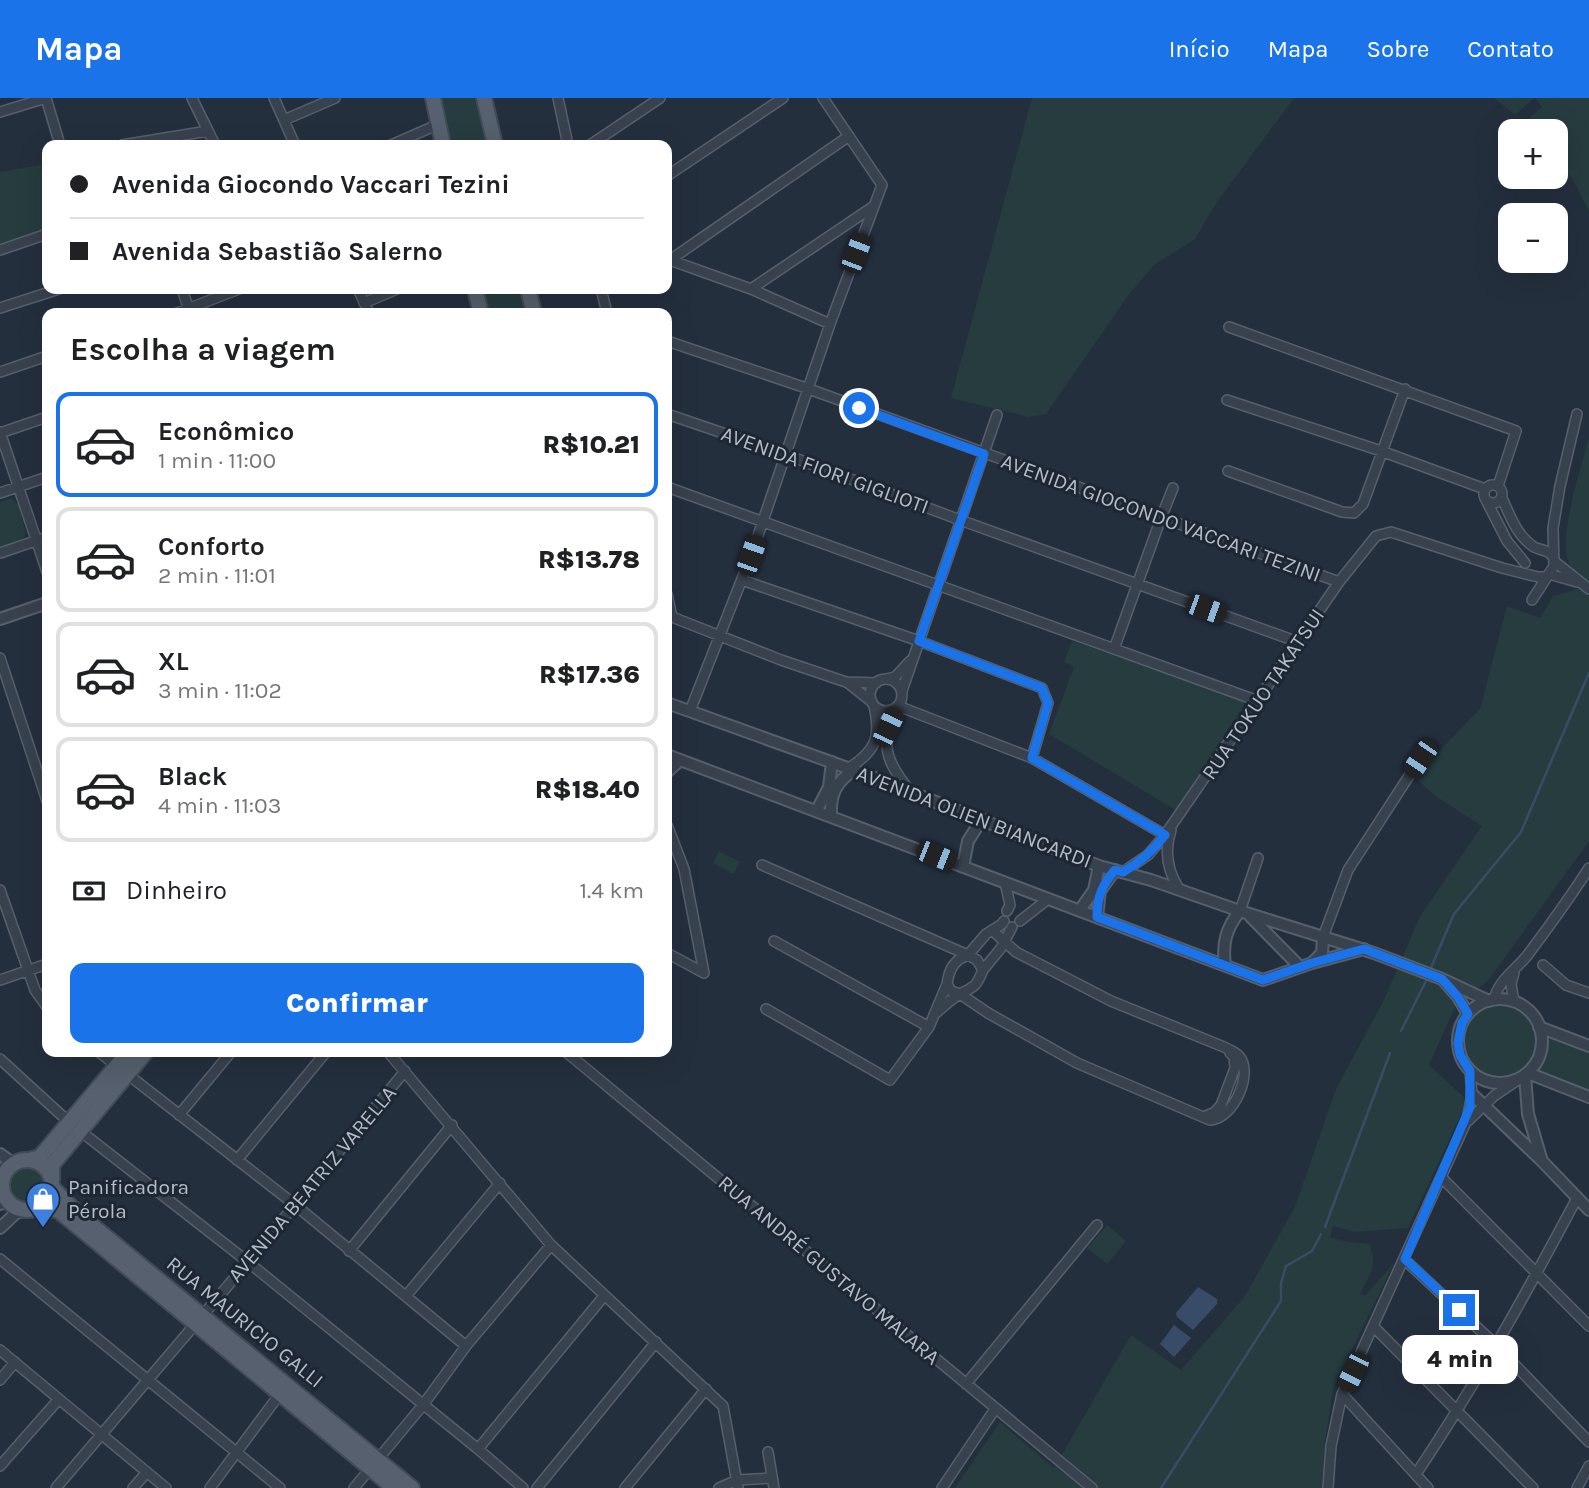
<!DOCTYPE html>
<html lang="pt">
<meta charset="utf-8">
<style>
body{margin:0;font-family:Karla,sans-serif;background:#f6f6f6;color:#202124;height:100vh;display:flex;flex-direction:column;font-size:26px;white-space:nowrap}
*{box-sizing:border-box;margin:0}
p{font-size:23px;color:#757577}
.icon{flex:none;width:38px;height:38px;fill:none;stroke:currentColor;stroke-width:2;stroke-linecap:round;stroke-linejoin:round}
.map{position:relative;flex:1;overflow:hidden}
.drawer{position:absolute;left:42px;top:210px;width:630px;height:749px;display:flex;flex-direction:column;background:#fff;border-radius:14px;box-shadow:0 7px 28px #0002}
.drawer>*{flex:none}
.banner{position:absolute;left:42px;top:42px;width:630px;height:154px;border-radius:14px;box-shadow:0 7px 28px #0002;display:grid;align-content:center;height:154px;padding:0 28px;background:#fff}
.fabs{position:absolute;left:1498px;top:21px;display:grid;gap:14px}
.fabs a{display:grid;place-items:center;width:70px;height:70px;border-radius:14px;background:#fff;box-shadow:0 7px 28px #0002;font-size:35px}
.end{position:absolute;width:32px;height:32px;margin:-16px;border:9px solid #1a73e8;background:#fff;box-shadow:0 0 0 4px #fff}
.from{border-radius:50%}
.bubble{position:absolute;height:49px;border-radius:14px;background:#fff;box-shadow:0 7px 28px #0002;font-size:23px;font-weight:800;line-height:49px;text-align:center}
.car{position:absolute;width:21px;height:42px;margin:-21px -10px;border-radius:9px;box-shadow:0 0 5px 2px #0007;background:linear-gradient(#222 24%,#8ab4d8 0 40%,#222 0 76%,#8ab4d8 0 86%,#222 0)}
.banner b{display:flex;align-items:center;gap:24px;height:66px;font-size:26px}
.banner b+b{border-top:2px solid #e0e0e0}
.banner i{width:18px;height:18px;background:#202124}
ul{padding:0;list-style:none}
li{display:flex;align-items:center;gap:21px;height:105px;margin:0 14px 10px;padding:0 14px;border:4px solid #e0e0e0;border-radius:14px}
li div{flex:1}
li b{display:block;font-size:26px}
li em{font-style:normal;font-weight:800}
li.selected{border-color:#1a73e8}
li>.icon{width:63px;height:63px;stroke-width:1.5}
h2{padding:0 28px;font-size:32px;line-height:84px}
.pay{display:flex;align-items:center;gap:18px;height:77px;padding:0 28px;font-size:26px}
.pay p{margin-inline-start:auto}
.action{display:flex;gap:14px;margin-top:auto;padding:14px 28px}
.action a{flex:1;height:80px;border-radius:14px;background:#1a73e8;color:#fff;font-size:28px;font-weight:800;line-height:80px;text-align:center}
header{display:flex;align-items:center;gap:42px;box-sizing:border-box;height:98px;padding:0 35px;background:#1a73e8;color:#fff}
header strong{font-size:33px}
nav{display:flex;gap:38px;margin-inline-start:auto;font-size:24px}
.map>svg:first-child{display:block}
</style>
<header>
<strong>Mapa</strong>
<nav><a>Início</a><a>Mapa</a><a>Sobre</a><a>Contato</a></nav>
</header>
<div class="map">
<svg width="1589" height="1390" viewBox="0 0 1589 1390">
<rect width="100%" height="100%" fill="#242f3e"/>
<path fill="#263c3f" d="M 440,0 L 479,0 L 489,47 L 450,47 Z
M 1032,0 L 1294,0 L 1217,104 L 1195,141 L 1154,167 L 1127,199 L 1046,316 L 1029,319 L 951,300 Z
M 1494,0 L 1534,0 L 1515,17 Z
M 1535,0 L 1589,0 L 1589,113 L 1572,80 L 1556,65 L 1556,33 L 1523,33 L 1518,29 L 1542,9 Z
M 47,66 L 47,131 L 0,147 L 0,74 Z
M 482,191 L 520,191 L 525,215 L 487,215 Z
M 1589,339 L 1589,484 C 1582,479 1573,473 1569,465 C 1557,440 1582,368 1589,339 Z
M 8,401 L 12,401 L 19,408 L 26,436 L 20,444 L 0,451 L 0,404 Z
M 1589,488 L 1589,743 L 1488,883 L 1456,907 L 1429,967 L 1464,999 L 1463,1012 L 1408,1130 L 1355,1134 L 1333,1128 L 1330,1139 L 1348,1144 L 1369,1146 C 1379,1168 1369,1177 1360,1196 L 1365,1198 L 1394,1165 L 1333,1291 L 1325,1343 L 1322,1390 L 955,1390 L 1000,1324 L 1054,1370 L 1131,1237 L 1181,1272 L 1245,1198 L 1295,1109 L 1336,991 L 1383,904 L 1420,818 L 1482,728 L 1437,699 L 1414,679 L 1480,611 L 1507,508 L 1540,520 L 1553,498 Z
M 1072,543 L 1236,599 L 1243,603 L 1245,612 L 1243,618 L 1177,713 L 1049,636 L 1074,569 L 1064,564 Z
M 719,753 L 740,764 L 733,776 L 713,765 Z
M1464 944a36 36 0 1 1 72 0a36 36 0 1 1-72 0Z
M 1548,939 L 1589,954 L 1589,996 L 1535,976 C 1544,964 1548,954 1548,939 Z
M8 1088a20 20 0 1 1 40 0a20 20 0 1 1-40 0Z
M 1107,1127 L 1126,1143 L 1107,1166 L 1087,1150 Z"/>
<path fill="#394c67" d="M 1198,1189 L 1217,1201 L 1217,1206 L 1193,1232 L 1177,1219 L 1176,1215 Z
M 1174,1227 L 1191,1240 L 1174,1259 L 1160,1246 Z"/>
<g fill="none" stroke-linecap="round" stroke-linejoin="round">
<path stroke="#394c67" stroke-width="2.5" d="M 1430,872 L 1454,816 L 1521,734 L 1589,575
M 1401,933 L 1428,879
M 1325,1129 L 1390,955
M 1161,1390 L 1281,1203 L 1281,1185 L 1286,1168 L 1312,1153 L 1321,1136"/>
<g stroke="#565f6c" stroke-width="12">
<path id="minor" d="M 46,0 L 60,47
M 192,0 L 215,47
M 274,0 L 295,47
M 558,0 L 568,47
M 0,14 L 46,0
M 284,22 L 335,0
M 122,47 L 208,33
M 391,47 L 439,26
M 590,47 L 660,0
M 667,78 L 783,0
M 0,152 L 47,136
M 667,161 L 751,191 L 830,226
M 670,162 L 849,38
M 182,191 L 190,215
M 358,191 L 369,215
M 601,191 L 607,215
M 751,191 L 874,108
M 364,205 L 397,191
M 0,210 L 59,191
M 177,215 L 239,191
M 1229,229 L 1516,333 L 1498,388
M 667,243 L 809,291 L 1339,484
M 0,274 L 47,258
M 1227,302 L 1381,353 L 1485,391
M 667,316 L 787,357 L 960,422 L 1298,544
M 0,334 L 47,474
M 0,335 L 47,319
M 1228,373 L 1342,414 L 1354,415 L 1363,406 L 1405,291
M1484 396a9 9 0 1 1 18 0a9 9 0 1 1-18 0Z
M 667,389 L 1258,603
M 0,395 L 47,379
M 1502,400 C 1510,418 1517,438 1534,449 C 1542,453 1548,451 1554,460
M 1486,402 L 1507,443 L 1525,465
M 0,455 L 47,439
M 1554,463 L 1589,491
M 1549,476 L 1577,484
M 742,482 L 919,543 L 1042,590 L 1048,605 L 1032,660
M 667,496 L 672,519
M 1532,502 L 1554,468 L 1553,430 L 1560,388 L 1577,316
M 667,517 L 781,562 L 846,584 L 876,585
M 1114,551 L 1161,420 L 1173,390
M 0,560 L 47,703
M 886,581 L 895,579 L 910,563
M870 597a16 16 0 1 1 32 0a16 16 0 1 1-32 0Z
M 848,585 L 872,604
M 902,593 L 997,317
M 690,613 L 751,458 L 830,226 L 882,87 L 823,0
M 849,670 C 876,653 881,639 874,608
M 910,693 C 884,661 880,646 898,608 L 1032,660 L 1165,737
M 667,727 L 684,771 L 704,875
M 1171,732 C 1164,753 1167,772 1179,791
M 762,767 L 968,857 L 986,836 L 1002,826 L 1004,823
M 1123,774 L 1148,757 L 1165,737 L 1339,484 L 1376,438 L 1391,434 L 1502,470 L 1538,479 L 1545,479
M 1005,784 L 1010,807 L 1007,813
M 0,792 L 35,892 L 47,909
M 1240,813 L 1258,760
M 1020,823 L 1048,801
M 1323,839 L 1348,772 L 1420,661
M 774,843 L 929,929
M 667,855 L 704,875
M 1543,867 L 1566,887 L 1589,895
M 983,872 L 1001,850 L 1012,829
M 0,882 L 47,866
M 1494,902 C 1498,883 1514,873 1526,859 C 1548,830 1569,801 1589,770
M 1514,904 L 1511,886 L 1514,875
M 766,911 L 890,982 L 929,929 L 947,886
M 936,915 C 943,909 951,901 960,896 C 975,888 976,889 983,872 L 977,862 L 968,857 C 954,862 949,871 947,886 L 951,893 L 960,896 L 988,915 L 1077,965 L 1210,1022 C 1234,1021 1254,974 1239,958 C 1236,954 1228,951 1224,949 L 1111,903 L 1016,854 L 992,832
M 99,954 L 294,1106 L 466,1248
M 388,954 L 551,1147 L 723,1308 L 738,1390
M 566,954 L 1092,1390
M 0,961 L 70,1025 L 248,1164 L 478,1351 L 523,1390
M 179,1017 L 231,954
M 1204,1019 L 1215,1014 L 1221,1007 L 1235,970 L 1234,959 L 1230,955
M 1468,1023 L 1494,998 L 1519,981
M 237,1062 L 326,954
M 1442,1080 L 1589,1228
M 349,1153 L 452,1027
M 0,1161 L 280,1390
M 1405,1162 L 1495,1246 L 1589,1344
M 406,1198 L 500,1085
M 1374,1229 L 1533,1390
M 0,1252 L 166,1390
M 0,1282 L 15,1264
M 966,1286 L 1097,1127
M 1342,1296 L 1428,1390
M 478,1351 L 604,1198
M 768,1354 L 774,1390
M 0,1368 L 59,1301
M 1416,1376 C 1475,1288 1527,1194 1577,1100
M 56,1390 L 248,1164 L 405,973
M 133,1390 L 147,1374
M 210,1390 L 282,1293
M 354,1390 L 423,1307 L 466,1248 L 551,1147
M 537,1390 L 656,1244
M 625,1390 L 706,1291
M 719,1390 L 737,1382 L 772,1380
M 942,1390 L 995,1311
M 1328,1390 L 1331,1348 L 1342,1296 L 1467,1022 L 1472,996 L 1470,973
M 1577,1390 L 1589,1368"/>
</g>
<g stroke="#565f6c" stroke-width="14">
<path id="tertiary" d="M 0,521 L 47,505
M 667,605 L 867,677 L 1099,768 L 1151,782 L 1240,813 L 1374,855 L 1442,881 L 1489,903
M 667,657 L 1263,882 L 1312,865 L 1364,851
M 667,674 L 680,662
M 817,712 L 829,689 L 832,664
M 831,717 C 830,696 836,684 854,672
M 963,769 L 968,743 L 982,721
M 1080,812 L 1094,792 L 1099,768
M 1250,818 L 1300,869
M 1097,819 L 1100,793 L 1115,772
M 1312,865 L 1322,855 L 1323,839
M 1225,867 C 1222,846 1226,830 1240,813
M 1444,883 L 1458,899 L 1468,916
M1458 943a42 42 0 1 1 84 0a42 42 0 1 1-84 0Z
M 1539,929 L 1589,948
M 1528,975 L 1589,999
M 1525,977 L 1528,1016 L 1541,1060
M 1472,996 L 1542,1063 L 1589,1112
M 0,1056 L 14,1066
M 0,1071 L 4,1078
M 0,1106 L 3,1093
M 0,1130 L 16,1115 L 25,1113"/>
</g>
<g stroke="#414a57" stroke-width="18">
<path id="primary" d="M 433,0 L 443,47
M 484,0 L 495,47
M 475,191 L 481,215
M 528,191 L 534,215
M 29,1062 L 40,1059 L 128,954
M2 1087a25 25 0 1 1 50 0a25 25 0 1 1-50 0Z
M 52,1082 L 52,1067 L 146,954
M 52,1089 L 77,1115 L 412,1390
M 41,1109 L 59,1113 L 394,1390"/>
</g>
<use href="#minor" stroke="#38414e" stroke-width="9"/>
<use href="#tertiary" stroke="#38414e" stroke-width="10"/>
<use href="#primary" stroke="#56606e" stroke-width="14"/>
</g>
<g fill="none" stroke-linecap="round" stroke-linejoin="round">
<path stroke="#1a73e8" stroke-width="9" d="M 859,310 L 984,356 L 919,543 L 1042,590 L 1048,605 L 1032,660 L 1165,737 C 1153,753 1141,764 1123,774 L 1115,772 C 1102,787 1097,799 1097,819 L 1263,882 L 1312,865 L 1364,851 L 1442,881 L 1458,899 L 1468,916 L 1462,925 L 1458,945 L 1460,957 L 1470,973 L 1470,1009 L 1405,1161 L 1459,1212"/>
</g>
<defs>
<g id="shop-pin" transform="scale(1.75)"><path d="M0 17L-7.5 6A9.5 9.5 0 1 1 7.5 6Z" fill="#3f7fe0" stroke="#1d2633"/><path d="M-5-2.5h2.3a2.7 3.5 0 0 1 5.4 0H5L5.5 6h-11ZM-1.5-2.5h3a1.5 2.3 0 0 0-3 0Z" fill="#fff"/></g>
</defs>
<g fill-rule="evenodd">
<use href="#shop-pin" x="43" y="1101"/>
</g>
<g text-anchor="middle" dominant-baseline="central" stroke-width="6" stroke-linejoin="round" paint-order="stroke">
<g font-size="21" fill="#b4bcc9" stroke="#1d2633">
<text transform="translate(825 372) rotate(20)">AVENIDA FIORI GIGLIOTI</text>
<text transform="translate(1161 420) rotate(20)">AVENIDA GIOCONDO VACCARI TEZINI</text>
<text transform="translate(1263 596) rotate(-56)">RUA TOKUO TAKATSUI</text>
<text transform="translate(974 719) rotate(21)">AVENIDA OLIEN BIANCARDI</text>
<text transform="translate(312 1086) rotate(-50)">AVENIDA BEATRIZ VARELLA</text>
<text transform="translate(829 1172) rotate(40)">RUA ANDRÉ GUSTAVO MALARA</text>
<text transform="translate(245 1224) rotate(39)">RUA MAURICIO GALLI</text>
</g>
<g font-size="21" fill="#b4bcc9" stroke="#1d2633" text-anchor="start">
<text x="68" y="1089">Panificadora<tspan x="68" dy="24">Pérola</tspan></text>
</g>
</g>
</svg>
<div class="fabs">
<a>+</a>
<a>−</a>
</div>
<i class="end from" style="left:859px;top:310px"></i>
<i class="end" style="left:1459px;top:1212px"></i>
<div class="bubble" style="left:1402px;top:1237px;width:116px">4 min</div>
<i class="car" style="left:856px;top:155px;rotate:21deg"></i>
<i class="car" style="left:751px;top:457px;rotate:19deg"></i>
<i class="car" style="left:1206px;top:511px;rotate:110deg"></i>
<i class="car" style="left:888px;top:629px;rotate:25deg"></i>
<i class="car" style="left:1420px;top:661px;rotate:214deg"></i>
<i class="car" style="left:936px;top:758px;rotate:112deg"></i>
<i class="car" style="left:1353px;top:1274px;rotate:206deg"></i>
<div class="banner">
<b><i class="from"></i>Avenida Giocondo Vaccari Tezini</b>
<b><i></i>Avenida Sebastião Salerno</b>
</div>
<section class="drawer">
<h2>Escolha a viagem</h2>
<ul>
<li class="selected"><svg class="icon" aria-label="car" viewBox="0 0 24 24"><path d="M5 17H2v-5l4-1 3-4h7l3 4 3 1v5h-3M9 17h6M6 11h13"/><circle cx="7" cy="17" r="2"/><circle cx="17" cy="17" r="2"/></svg><div><b>Econômico</b><p>1 min · 11:00</p></div><em>R$10.21</em></li>
<li><svg class="icon" aria-label="car" viewBox="0 0 24 24"><path d="M5 17H2v-5l4-1 3-4h7l3 4 3 1v5h-3M9 17h6M6 11h13"/><circle cx="7" cy="17" r="2"/><circle cx="17" cy="17" r="2"/></svg><div><b>Conforto</b><p>2 min · 11:01</p></div><em>R$13.78</em></li>
<li><svg class="icon" aria-label="car" viewBox="0 0 24 24"><path d="M5 17H2v-5l4-1 3-4h7l3 4 3 1v5h-3M9 17h6M6 11h13"/><circle cx="7" cy="17" r="2"/><circle cx="17" cy="17" r="2"/></svg><div><b>XL</b><p>3 min · 11:02</p></div><em>R$17.36</em></li>
<li><svg class="icon" aria-label="car" viewBox="0 0 24 24"><path d="M5 17H2v-5l4-1 3-4h7l3 4 3 1v5h-3M9 17h6M6 11h13"/><circle cx="7" cy="17" r="2"/><circle cx="17" cy="17" r="2"/></svg><div><b>Black</b><p>4 min · 11:03</p></div><em>R$18.40</em></li>
</ul>
<div class="pay"><svg class="icon" aria-label="cash" viewBox="0 0 24 24"><path d="M3 7h18v10H3z"/><circle cx="12" cy="12" r="2"/></svg>Dinheiro<p>1.4 km</p></div>
<div class="action"><a>Confirmar</a></div>
</section>
</div>
